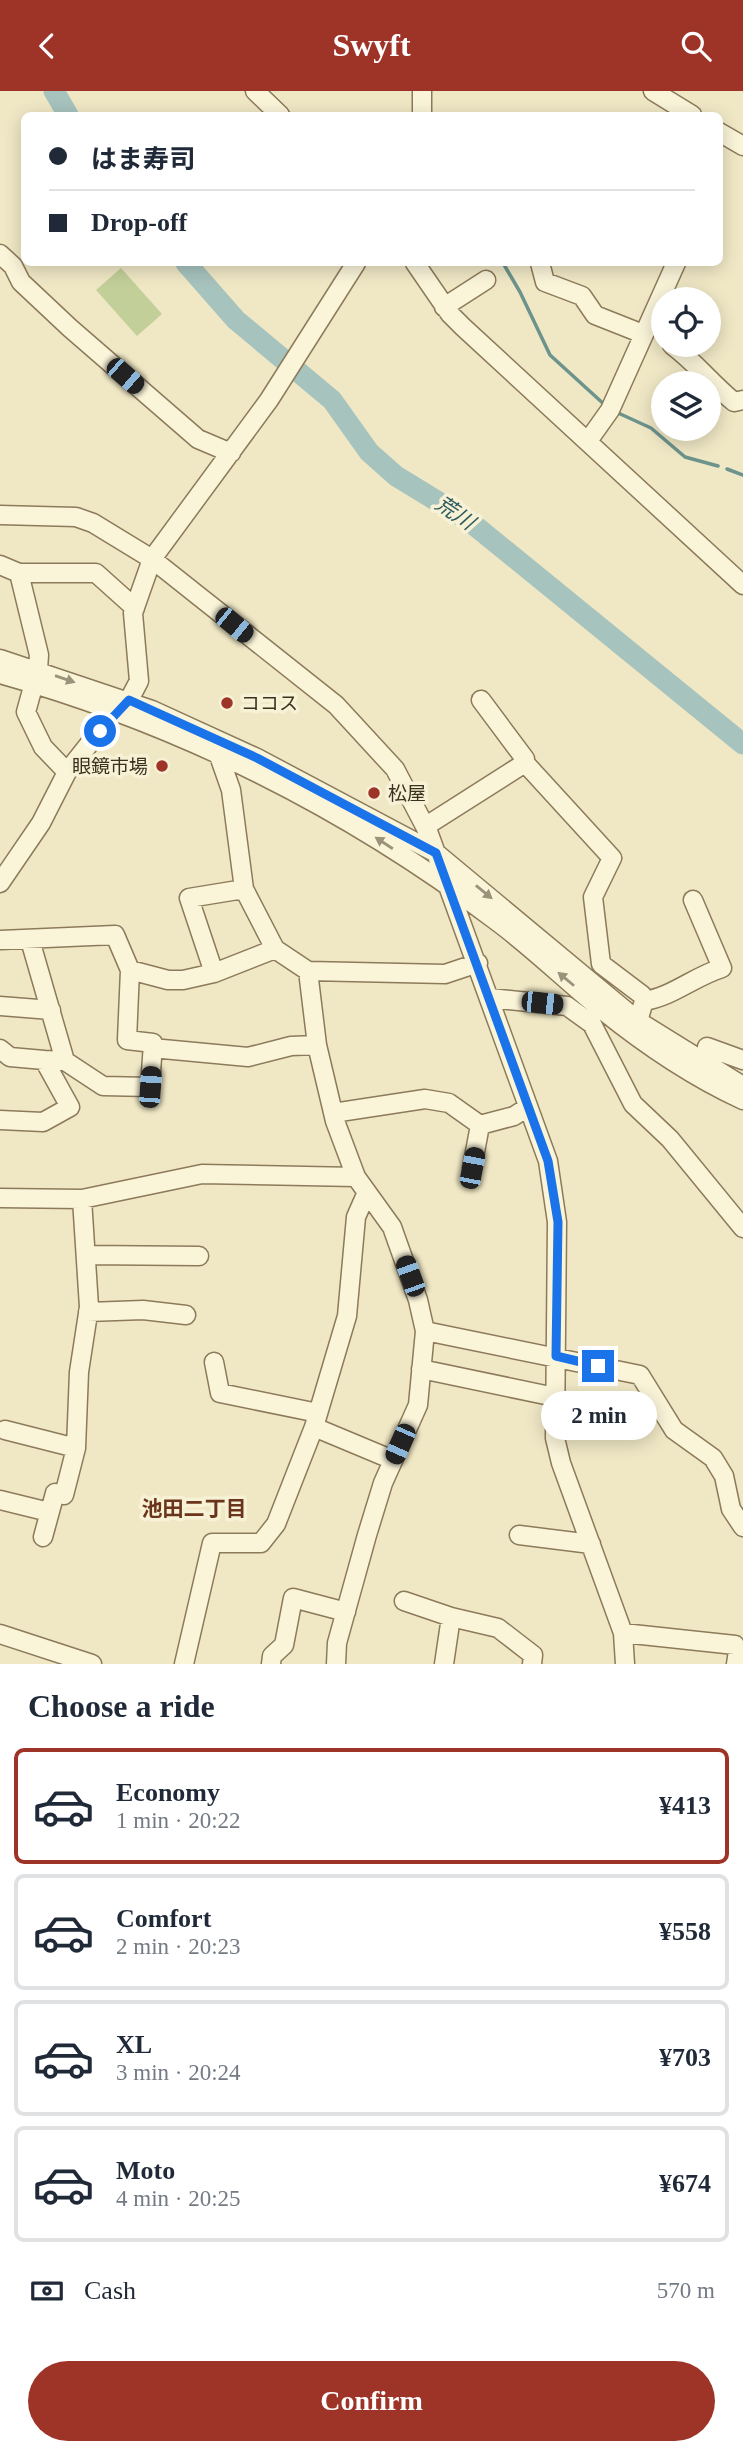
<!DOCTYPE html>
<meta charset="utf-8">
<style>
body{margin:0;font-family:"Times New Roman","Noto Sans JP",serif;background:#f6f6f7;color:#1f2937;height:100vh;display:flex;flex-direction:column;font-size:26px;white-space:nowrap}
*{box-sizing:border-box;margin:0}
p{font-size:23px;color:#747a83}
.icon{flex:none;width:38px;height:38px;fill:none;stroke:currentColor;stroke-width:2;stroke-linecap:round;stroke-linejoin:round}
.map{position:relative;height:1573px;overflow:hidden}
.drawer{display:flex;flex-direction:column;background:#fff;flex:1}
.drawer>*{flex:none}
.hud{position:absolute;left:21px;top:21px;width:702px;height:154px;border-radius:10px;box-shadow:0 4px 18px #0003;display:grid;align-content:center;height:154px;padding:0 28px;background:#fff}
.tools{position:absolute;left:651px;top:196px;display:grid;gap:14px}
.tools a{display:grid;place-items:center;width:70px;height:70px;border-radius:50%;background:#fff;box-shadow:0 4px 18px #0003;font-size:35px}
.end{position:absolute;width:32px;height:32px;margin:-16px;border:9px solid #1a73e8;background:#fff;box-shadow:0 0 0 4px #fff}
.from{border-radius:50%}
.bubble{position:absolute;height:49px;border-radius:24px;background:#fff;box-shadow:0 4px 18px #0003;font-size:23px;font-weight:700;line-height:49px;text-align:center}
.car{position:absolute;width:21px;height:42px;margin:-21px -10px;border-radius:9px;box-shadow:0 0 5px 2px #0007;background:linear-gradient(#222 24%,#8ab4d8 0 40%,#222 0 76%,#8ab4d8 0 86%,#222 0)}
.hud b{display:flex;align-items:center;gap:24px;height:66px;font-size:26px}
.hud b+b{border-top:2px solid #e0e1e3}
.hud i{width:18px;height:18px;background:#1f2937}
ul{padding:0;list-style:none}
li{display:flex;align-items:center;gap:21px;height:116px;margin:0 14px 10px;padding:0 14px;border:4px solid #e0e1e3;border-radius:10px}
li div{flex:1}
li b{display:block;font-size:26px}
li em{font-style:normal;font-weight:700}
li.on{border-color:#9e3428}
li>.icon{width:63px;height:63px;stroke-width:1.5}
h2{padding:0 28px;font-size:32px;line-height:84px}
.pay{display:flex;align-items:center;gap:18px;height:77px;padding:0 28px;font-size:26px}
.pay p{margin-inline-start:auto}
.primary-button{display:flex;gap:14px;margin-top:auto;padding:14px 28px}
.primary-button a{flex:1;height:80px;border-radius:42px;background:#9e3428;color:#fff;font-size:28px;font-weight:700;line-height:80px;text-align:center}
header{display:flex;justify-content:space-between;align-items:center;height:91px;padding:0 28px;background:#9e3428;color:#fff;font-size:32px;font-weight:700}
.map>svg:first-child{display:block}
</style>
<header><svg class="icon" aria-label="back" viewBox="0 0 24 24"><path d="M15 5l-7 7 7 7"/></svg>Swyft<svg class="icon" aria-label="search" viewBox="0 0 24 24"><circle cx="10" cy="10" r="6"/><path d="M15 15l6 6"/></svg></header>
<div class="map">
<svg width="743" height="1573" viewBox="0 0 743 1573">
<rect width="100%" height="100%" fill="#f0e8c5"/>
<path fill="#c3cf99" d="M 121,177 L 162,223 L 137,245 L 96,199 Z"/>
<g fill="none" stroke-linecap="round" stroke-linejoin="round">
<path stroke="#6d938d" stroke-width="3.5" d="M 503,172 L 520,201 L 550,264 L 606,315
M 616,321 L 651,337 L 685,366 L 718,375
M 727,378 L 743,384"/>
<path stroke="#a7c3be" stroke-width="21" d="M 54,0 L 68,24
M 186,172 L 236,229 L 332,309 L 369,361 L 396,385 L 468,429 L 743,653"/>
<g stroke="#8c7a5a" stroke-width="21">
<path id="minor" d="M 255,0 L 280,24
M 653,0 L 692,24
M 422,24 L 422,0
M 719,41 L 743,55
M 0,163 L 13,175 L 21,191 L 70,237 L 198,348 L 231,362
M 415,172 L 450,223 L 463,236 L 743,494
M 540,172 L 545,191 L 582,205 L 595,224 L 643,243
M 444,216 L 486,189
M 672,254 C 696,272 711,292 734,311 L 743,309
M 588,350 L 610,319 L 676,172
M 0,424 L 76,426 L 93,432 L 152,468 L 336,614 L 395,678 L 429,743 L 548,1070 L 557,1131 L 555,1347 L 561,1372 L 623,1542 L 625,1573
M 0,474 L 19,482 L 96,482 L 135,517
M 19,482 L 39,564 L 38,579
M 0,568 L 152,619 L 257,667 L 436,762 L 638,930 L 743,995
M 0,583 C 179,633 347,717 495,829 C 532,856 565,889 601,918 C 643,952 693,986 743,1009
M 34,592 L 26,621 L 43,656 L 67,681
M 481,609 L 525,668 L 525,672
M 218,662 L 231,699 L 244,798 L 275,858 L 308,880 L 317,954 L 335,1030 L 356,1086 L 392,1136 L 418,1209 L 425,1240 L 418,1314 L 383,1392 L 367,1444 L 337,1552 L 336,1573
M 426,735 L 525,672 L 612,767 L 593,806 L 601,873 L 642,904 L 644,910 L 638,930
M 0,792 L 41,732 L 67,681 L 116,619 L 129,609 L 139,590 L 133,522 L 152,468 L 269,309 L 356,172
M 0,849 L 115,844 L 130,879 L 168,889 L 183,889 L 214,882 L 275,858
M 30,849 L 65,970 L 103,995 L 150,996 L 153,952 L 127,949 L 130,879
M 308,880 L 445,883 L 478,872
M 214,882 L 189,807 L 244,798
M 490,907 L 567,915 L 592,933 L 633,1013 L 670,1048 L 743,1137
M 644,910 C 672,906 695,885 722,877 L 693,809
M 0,915 L 51,919
M 707,956 L 743,969
M 152,957 L 248,966 L 291,955 L 317,954
M 0,958 L 10,966 L 44,969
M 333,1022 L 425,1008 L 449,1012 L 480,1034 L 514,1025 L 528,1016
M 0,1029 L 43,1031 L 70,1016 L 44,969 L 65,970
M 472,1077 L 480,1034
M 0,1107 L 82,1108 L 202,1083 L 356,1086
M 86,1164 L 199,1165
M 88,1221 L 143,1219 L 186,1224
M 425,1240 L 640,1284 L 674,1339 L 713,1367 L 724,1385 L 731,1418 L 743,1436
M 214,1271 L 220,1302 L 318,1322
M 421,1278 L 555,1306
M 314,1336 L 393,1369
M 5,1339 L 76,1357 L 79,1281 L 89,1216 L 82,1108
M 0,1409 L 49,1421
M 519,1444 L 591,1453
M 43,1446 L 55,1402 L 64,1404 L 76,1357
M 404,1510 L 451,1526 L 444,1573
M 451,1526 L 498,1537 L 533,1564 L 532,1573
M 623,1542 L 735,1554 L 738,1560 L 736,1573
M 0,1543 L 92,1573
M 184,1573 L 212,1452 L 261,1452 L 276,1433 L 314,1336 L 347,1225 L 356,1126 L 367,1101
M 271,1573 L 272,1565 L 284,1554 L 293,1507 L 346,1521"/>
</g>
<use href="#minor" stroke="#faf4d9" stroke-width="18"/>
</g>
<defs><path id="oneway-solid" d="M-6-.8H1V-3.2L6.5 0L1 3.2V.8H-6Z" transform="scale(1.75)"/></defs>
<g fill="#9b927c">
<use href="#oneway-solid" transform="translate(65 588) rotate(19)"/>
<use href="#oneway-solid" transform="translate(384 752) rotate(-147)"/>
<use href="#oneway-solid" transform="translate(484 801) rotate(39)"/>
<use href="#oneway-solid" transform="translate(566 888) rotate(-140)"/>
</g>
<g fill="none" stroke-linecap="round" stroke-linejoin="round">
<path stroke="#1a73e8" stroke-width="9" d="M 100,640 L 129,609 L 257,667 L 436,762 L 548,1070 L 558,1131 L 556,1265 L 598,1275"/>
</g>
<g fill="#9e3428" stroke="#f7f1d5" stroke-width="2.5">
<circle cx="227" cy="612" r="7"/>
<circle cx="162" cy="675" r="7"/>
<circle cx="374" cy="702" r="7"/>
</g>
<g text-anchor="middle" dominant-baseline="central" stroke-width="7" stroke-linejoin="round" paint-order="stroke">
<g font-size="19" fill="#3c301f" stroke="#f7f1d5" text-anchor="start">
<text x="241" y="612">ココス</text>
<text x="148" y="675" text-anchor="end">眼鏡市場</text>
<text x="388" y="702">松屋</text>
</g>
<g font-size="21" font-style="italic" fill="#2d5a5c" stroke="#f7f1d5">
<text transform="translate(455 422) rotate(34)">荒川</text>
</g>
<g font-size="21" font-weight="bold" fill="#6a351c" stroke="#f7f1d5">
<text x="194" y="1418">池田二丁目</text>
</g>
</g>
</svg>
<div class="tools">
<a><svg class="icon" aria-label="locate" viewBox="0 0 24 24"><circle cx="12" cy="12" r="6"/><path d="M12 2v4M12 18v4M2 12h4M18 12h4"/></svg></a>
<a><svg class="icon" aria-label="layers" viewBox="0 0 24 24"><path d="M12 4l9 5-9 5-9-5zM3 14l9 5 9-5"/></svg></a>
</div>
<i class="end from" style="left:100px;top:640px"></i>
<i class="end" style="left:598px;top:1275px"></i>
<div class="bubble" style="left:541px;top:1300px;width:116px">2 min</div>
<i class="car" style="left:125px;top:285px;rotate:131deg"></i>
<i class="car" style="left:234px;top:534px;rotate:129deg"></i>
<i class="car" style="left:542px;top:912px;rotate:96deg"></i>
<i class="car" style="left:150px;top:996px;rotate:4deg"></i>
<i class="car" style="left:472px;top:1077px;rotate:11deg"></i>
<i class="car" style="left:410px;top:1185px;rotate:340deg"></i>
<i class="car" style="left:400px;top:1353px;rotate:204deg"></i>
<div class="hud">
<b><i class="from"></i>はま寿司</b>
<b><i></i>Drop-off</b>
</div>
</div>
<section class="drawer">
<h2>Choose a ride</h2>
<ul>
<li class="on"><svg class="icon" aria-label="car" viewBox="0 0 24 24"><path d="M5 17H2v-5l4-1 3-4h7l3 4 3 1v5h-3M9 17h6M6 11h13"/><circle cx="7" cy="17" r="2"/><circle cx="17" cy="17" r="2"/></svg><div><b>Economy</b><p>1 min · 20:22</p></div><em>¥413</em></li>
<li><svg class="icon" aria-label="car" viewBox="0 0 24 24"><path d="M5 17H2v-5l4-1 3-4h7l3 4 3 1v5h-3M9 17h6M6 11h13"/><circle cx="7" cy="17" r="2"/><circle cx="17" cy="17" r="2"/></svg><div><b>Comfort</b><p>2 min · 20:23</p></div><em>¥558</em></li>
<li><svg class="icon" aria-label="car" viewBox="0 0 24 24"><path d="M5 17H2v-5l4-1 3-4h7l3 4 3 1v5h-3M9 17h6M6 11h13"/><circle cx="7" cy="17" r="2"/><circle cx="17" cy="17" r="2"/></svg><div><b>XL</b><p>3 min · 20:24</p></div><em>¥703</em></li>
<li><svg class="icon" aria-label="car" viewBox="0 0 24 24"><path d="M5 17H2v-5l4-1 3-4h7l3 4 3 1v5h-3M9 17h6M6 11h13"/><circle cx="7" cy="17" r="2"/><circle cx="17" cy="17" r="2"/></svg><div><b>Moto</b><p>4 min · 20:25</p></div><em>¥674</em></li>
</ul>
<div class="pay"><svg class="icon" aria-label="cash" viewBox="0 0 24 24"><path d="M3 7h18v10H3z"/><circle cx="12" cy="12" r="2"/></svg>Cash<p>570 m</p></div>
<div class="primary-button"><a>Confirm</a></div>
</section>
